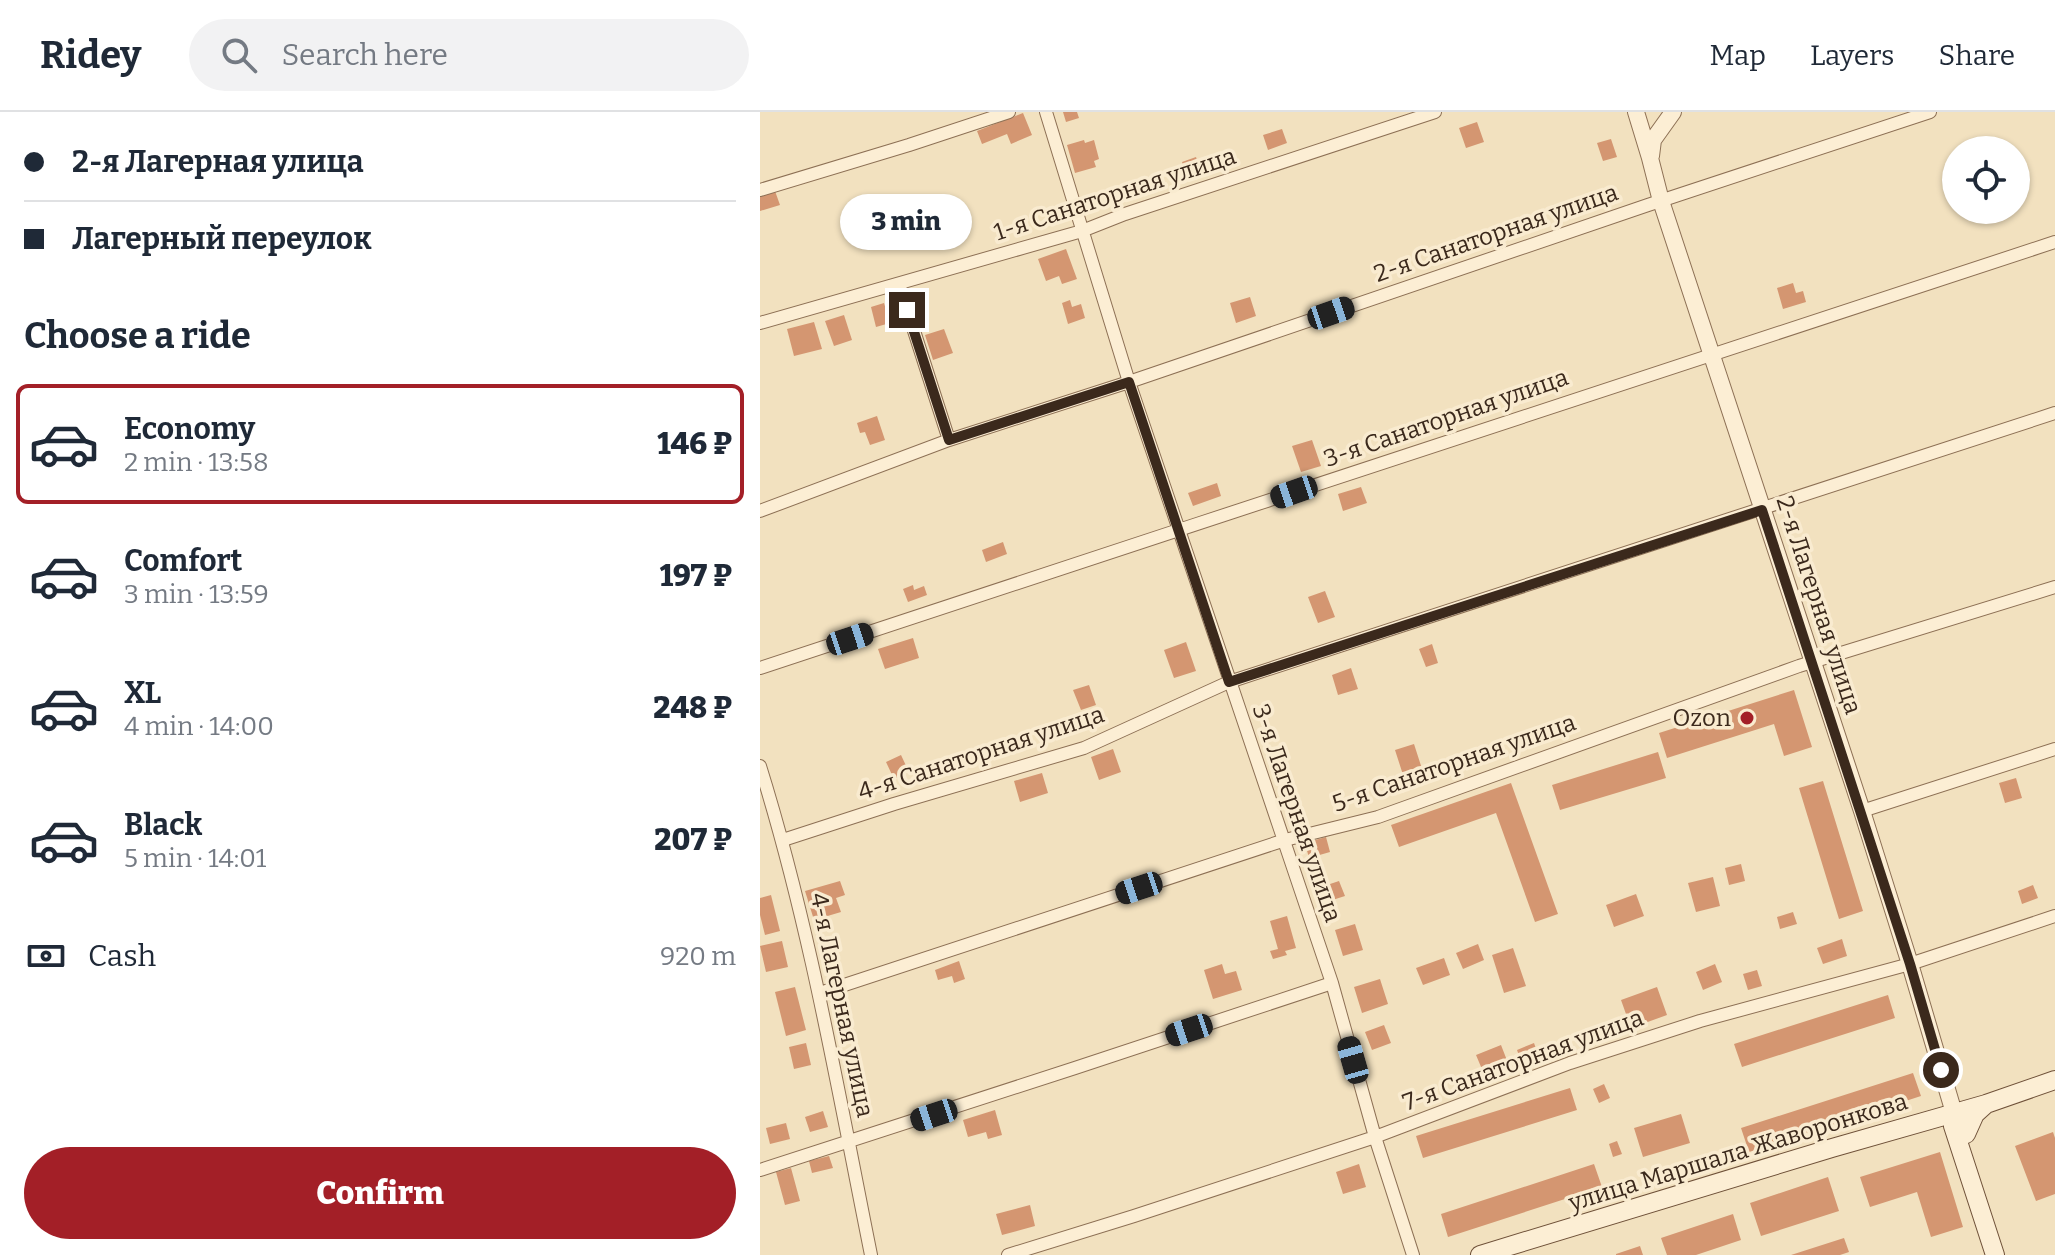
<!DOCTYPE html>
<meta charset="utf-8">
<style>
body{margin:0;font-family:Bitter,serif;background:#f2f2f3;color:#1f2937;height:100vh;display:flex;flex-direction:column;font-size:30px;white-space:nowrap}
*{box-sizing:border-box;margin:0}
p{font-size:26px;color:#747a83}
.icon{flex:none;width:44px;height:44px;fill:none;stroke:currentColor;stroke-width:2;stroke-linecap:round;stroke-linejoin:round}
.map{position:relative;flex:1;overflow:hidden}
.details{display:flex;flex-direction:column;background:#fff;width:760px}
.details>*{flex:none}
.banner{display:grid;align-content:center;height:176px;padding:0 24px;background:#fff}
.tools{position:absolute;left:1182px;top:24px;display:grid;gap:16px}
.tools a{display:grid;place-items:center;width:88px;height:88px;border-radius:50%;background:#fff;box-shadow:0 2px 6px #0004;font-size:40px}
.end{position:absolute;width:36px;height:36px;margin:-18px;border:10px solid #3b291c;background:#fff;box-shadow:0 0 0 4px #fff}
.from{border-radius:50%}
.bubble{position:absolute;height:56px;border-radius:28px;background:#fff;box-shadow:0 2px 6px #0004;font-size:26px;font-weight:800;line-height:56px;text-align:center}
.car{position:absolute;width:24px;height:48px;margin:-24px -12px;border-radius:10px;box-shadow:0 0 6px 2px #0007;background:linear-gradient(#222 24%,#8ab4d8 0 40%,#222 0 76%,#8ab4d8 0 86%,#222 0)}
.banner b{display:flex;align-items:center;gap:28px;height:76px;font-size:30px}
.banner b+b{border-top:2px solid #e0e1e3}
.banner i{width:20px;height:20px;background:#1f2937}
ul{padding:0;list-style:none}
li{display:flex;align-items:center;gap:24px;height:120px;margin:0 16px 12px;padding:0 8px;border:4px solid transparent;border-radius:12px}
li div{flex:1}
li b{display:block;font-size:30px}
li em{font-style:normal;font-weight:800}
li.current{border-color:#a31f27}
li>.icon{width:72px;height:72px;stroke-width:1.5}
h2{padding:0 24px;font-size:36px;line-height:96px}
.pay{display:flex;align-items:center;gap:20px;height:88px;padding:0 24px;font-size:30px}
.pay p{margin-inline-start:auto}
.primary-button{display:flex;gap:16px;margin-top:auto;padding:16px 24px}
.primary-button a{flex:1;height:92px;border-radius:48px;background:#a31f27;color:#fff;font-size:32px;font-weight:800;line-height:92px;text-align:center}
header{display:flex;align-items:center;gap:48px;box-sizing:border-box;height:112px;padding:0 40px;background:#fff;border-bottom:2px solid #e0e1e3}
header strong{font-size:38px}
nav{display:flex;gap:44px;margin-inline-start:auto;font-size:28px}
.search{width:560px;height:72px;background:#f2f2f3;display:flex;align-items:center;gap:20px;box-sizing:border-box;padding:0 28px;border-radius:44px;color:#747a83;font-size:30px}
main{display:flex;flex:1;min-height:0}
.map>svg:first-child{display:block}
</style>
<header>
<strong>Ridey</strong>
<div class="search"><svg class="icon" aria-label="search" viewBox="0 0 24 24"><circle cx="10" cy="10" r="6"/><path d="M15 15l6 6"/></svg>Search here</div>
<nav><a>Map</a><a>Layers</a><a>Share</a></nav>
</header>
<main>
<section class="details">
<div class="banner">
<b><i class="from"></i>2-я Лагерная улица</b>
<b><i></i>Лагерный переулок</b>
</div>
<h2>Choose a ride</h2>
<ul>
<li class="current"><svg class="icon" aria-label="car" viewBox="0 0 24 24"><path d="M5 17H2v-5l4-1 3-4h7l3 4 3 1v5h-3M9 17h6M6 11h13"/><circle cx="7" cy="17" r="2"/><circle cx="17" cy="17" r="2"/></svg><div><b>Economy</b><p>2 min · 13:58</p></div><em>146 ₽</em></li>
<li><svg class="icon" aria-label="car" viewBox="0 0 24 24"><path d="M5 17H2v-5l4-1 3-4h7l3 4 3 1v5h-3M9 17h6M6 11h13"/><circle cx="7" cy="17" r="2"/><circle cx="17" cy="17" r="2"/></svg><div><b>Comfort</b><p>3 min · 13:59</p></div><em>197 ₽</em></li>
<li><svg class="icon" aria-label="car" viewBox="0 0 24 24"><path d="M5 17H2v-5l4-1 3-4h7l3 4 3 1v5h-3M9 17h6M6 11h13"/><circle cx="7" cy="17" r="2"/><circle cx="17" cy="17" r="2"/></svg><div><b>XL</b><p>4 min · 14:00</p></div><em>248 ₽</em></li>
<li><svg class="icon" aria-label="car" viewBox="0 0 24 24"><path d="M5 17H2v-5l4-1 3-4h7l3 4 3 1v5h-3M9 17h6M6 11h13"/><circle cx="7" cy="17" r="2"/><circle cx="17" cy="17" r="2"/></svg><div><b>Black</b><p>5 min · 14:01</p></div><em>207 ₽</em></li>
</ul>
<div class="pay"><svg class="icon" aria-label="cash" viewBox="0 0 24 24"><path d="M3 7h18v10H3z"/><circle cx="12" cy="12" r="2"/></svg>Cash<p>920 m</p></div>
<div class="primary-button"><a>Confirm</a></div>
</section>
<div class="map">
<svg width="1295" height="1143" viewBox="0 0 1295 1143">
<rect width="100%" height="100%" fill="#f2e1bf"/>
<path fill="#d49671" d="M 303,0 L 317,0 L 319,6 L 306,10 Z
M 263,1 L 272,23 L 251,32 L 247,22 L 222,32 L 217,19 Z
M 717,10 L 724,30 L 706,36 L 699,16 Z
M 522,17 L 527,31 L 508,38 L 503,23 Z
M 851,27 L 857,45 L 843,49 L 837,31 Z
M 324,28 L 325,31 L 334,28 L 339,47 L 334,49 L 336,55 L 315,61 L 307,33 Z
M 436,45 L 442,63 L 427,67 L 422,50 Z
M 15,79 L 20,93 L 0,99 L 0,84 Z
M 306,137 L 317,167 L 302,172 L 299,164 L 286,169 L 278,147 Z
M 1033,171 L 1036,181 L 1043,179 L 1046,190 L 1023,197 L 1017,176 Z
M 490,185 L 496,204 L 476,211 L 470,191 Z
M 310,188 L 312,195 L 321,192 L 325,206 L 308,212 L 302,191 Z
M 124,191 L 130,211 L 116,215 L 111,195 Z
M 84,203 L 92,228 L 74,234 L 65,209 Z
M 54,210 L 62,237 L 34,244 L 27,217 Z
M 184,217 L 193,241 L 173,248 L 165,223 Z
M 117,304 L 125,328 L 110,333 L 105,320 L 100,321 L 97,311 Z
M 552,328 L 561,354 L 541,360 L 532,334 Z
M 457,371 L 461,384 L 433,394 L 428,381 Z
M 601,375 L 607,391 L 583,399 L 578,382 Z
M 243,430 L 247,442 L 226,450 L 222,438 Z
M 153,473 L 154,478 L 164,474 L 167,483 L 148,490 L 143,477 Z
M 565,479 L 575,505 L 558,511 L 548,485 Z
M 153,526 L 159,546 L 125,557 L 118,537 Z
M 426,530 L 436,559 L 414,566 L 404,538 Z
M 672,532 L 678,551 L 666,555 L 659,537 Z
M 591,556 L 598,577 L 578,583 L 572,563 Z
M 329,573 L 336,593 L 321,598 L 313,578 Z
M 1034,578 L 1052,635 L 1024,644 L 1014,612 L 907,646 L 899,621 Z
M 654,632 L 664,663 L 645,669 L 635,638 Z
M 353,637 L 361,660 L 339,668 L 331,645 Z
M 898,640 L 906,666 L 800,698 L 792,673 Z
M 141,643 L 149,660 L 134,667 L 126,650 Z
M 282,661 L 288,681 L 260,690 L 254,669 Z
M 1256,666 L 1262,686 L 1245,691 L 1239,671 Z
M 1063,669 L 1103,799 L 1079,807 L 1039,676 Z
M 751,671 L 798,802 L 775,810 L 736,701 L 639,735 L 631,713 Z
M 566,725 L 570,740 L 549,746 L 545,731 Z
M 981,752 L 985,769 L 969,773 L 965,756 Z
M 953,765 L 960,794 L 936,800 L 928,771 Z
M 80,769 L 85,783 L 76,786 L 81,800 L 54,808 L 45,779 Z
M 579,769 L 585,784 L 563,791 L 558,776 Z
M 1273,773 L 1278,786 L 1262,792 L 1258,779 Z
M 876,782 L 884,804 L 854,815 L 846,793 Z
M 11,783 L 20,819 L 5,823 L 0,803 L 0,786 Z
M 1033,800 L 1037,812 L 1020,817 L 1017,805 Z
M 527,804 L 536,836 L 525,839 L 527,843 L 513,847 L 510,839 L 518,837 L 510,809 Z
M 595,812 L 603,838 L 583,844 L 575,818 Z
M 1082,827 L 1087,844 L 1063,852 L 1057,836 Z
M 22,829 L 28,855 L 6,860 L 0,834 Z
M 718,832 L 724,848 L 703,857 L 696,841 Z
M 753,836 L 766,874 L 744,881 L 732,843 Z
M 684,846 L 690,863 L 663,873 L 656,856 Z
M 199,849 L 205,867 L 194,871 L 192,864 L 178,868 L 175,858 Z
M 462,852 L 465,862 L 476,859 L 482,878 L 453,887 L 444,858 Z
M 955,852 L 962,870 L 943,878 L 936,860 Z
M 997,858 L 1002,874 L 988,878 L 983,862 Z
M 620,867 L 628,892 L 602,901 L 594,875 Z
M 35,875 L 46,918 L 26,924 L 15,880 Z
M 897,875 L 907,903 L 871,916 L 861,888 Z
M 1128,883 L 1135,906 L 982,955 L 974,932 Z
M 624,913 L 631,931 L 612,938 L 605,920 Z
M 46,931 L 51,953 L 34,957 L 29,935 Z
M 774,931 L 780,948 L 763,955 L 757,938 Z
M 741,933 L 748,951 L 742,954 L 745,961 L 727,969 L 716,943 Z
M 1153,961 L 1161,984 L 989,1040 L 981,1016 Z
M 844,972 L 850,986 L 839,991 L 833,977 Z
M 810,976 L 817,998 L 663,1046 L 656,1024 Z
M 235,998 L 242,1023 L 228,1027 L 226,1020 L 208,1025 L 203,1008 Z
M 63,999 L 68,1015 L 50,1020 L 45,1005 Z
M 921,1002 L 930,1031 L 883,1045 L 874,1016 Z
M 26,1011 L 30,1027 L 10,1032 L 6,1016 Z
M 1293,1020 L 1295,1026 L 1295,1082 L 1276,1089 L 1255,1034 Z
M 857,1029 L 862,1042 L 853,1045 L 849,1032 Z
M 1180,1040 L 1203,1115 L 1171,1125 L 1157,1080 L 1110,1095 L 1100,1065 Z
M 69,1044 L 73,1056 L 52,1061 L 49,1049 Z
M 599,1052 L 606,1075 L 583,1082 L 576,1060 Z
M 834,1052 L 842,1075 L 688,1125 L 681,1102 Z
M 31,1056 L 40,1089 L 25,1093 L 16,1060 Z
M 1068,1065 L 1079,1099 L 1001,1124 L 990,1091 Z
M 270,1093 L 275,1114 L 242,1123 L 236,1102 Z
M 973,1102 L 981,1128 L 936,1143 L 907,1143 L 901,1126 Z
M 1084,1126 L 1089,1140 L 1080,1143 L 1031,1143 Z
M 880,1134 L 883,1143 L 856,1143 L 856,1142 Z"/>
<g fill="none" stroke-linecap="round" stroke-linejoin="round">
<g stroke="#8d7055" stroke-width="14">
<path id="minor" d="M 286,0 L 369,270 L 572,871 L 615,1025 L 653,1143
M 0,78 L 149,33 L 249,0
M 139,172 L 189,328
M 0,211 L 322,119 L 365,102 L 675,0
M 0,399 L 189,328 L 369,270 L 888,93 L 1170,0
M 0,556 C 432,415 862,269 1295,130
M 0,654 C 50,814 78,979 111,1143
M 1102,699 L 1295,637
M 23,728 L 134,692 L 324,636 L 469,570 L 1295,301
M 60,881 L 525,728 L 618,705 L 1039,554 L 1295,475
M 0,1058 L 315,956 L 572,871
M 248,1143 L 374,1104 L 615,1025 L 810,951 L 940,909 L 1150,852 L 1295,804"/>
</g>
<g stroke="#8d7055" stroke-width="18">
<path id="tertiary" d="M 876,0 L 890,46 L 901,89 L 1102,699 L 1150,852 L 1194,1001 L 1197,1004
M 891,44 L 893,28 L 913,0"/>
</g>
<g stroke="#6f5139" stroke-width="20">
<path id="secondary" d="M 1205,998 L 1196,1006 L 1193,1014 L 1235,1143
M 1206,1022 L 1215,1002 L 1226,992
M 720,1143 L 1072,1036 L 1226,992 L 1295,968"/>
</g>
<use href="#minor" stroke="#fceed4" stroke-width="12"/>
<use href="#tertiary" stroke="#fceed4" stroke-width="16"/>
<use href="#secondary" stroke="#fceed4" stroke-width="18"/>
</g>
<g fill="none" stroke-linecap="round" stroke-linejoin="round">
<path stroke="#3b291c" stroke-width="10" d="M 147,198 L 189,328 L 369,270 L 469,570 L 1002,398 L 1150,852 L 1181,958"/>
</g>
<circle fill="#a31f27" stroke="#f9ebd0" stroke-width="3" cx="987" cy="606" r="8"/>
<g text-anchor="middle" dominant-baseline="central" stroke-width="7" stroke-linejoin="round" paint-order="stroke">
<g font-size="24" fill="#3b291c" stroke="#f9ebd0">
<text transform="translate(355 82) rotate(-18)">1-я Санаторная улица</text>
<text transform="translate(736 121) rotate(-19)">2-я Санаторная улица</text>
<text transform="translate(686 306) rotate(-19)">3-я Санаторная улица</text>
<text transform="translate(1059 493) rotate(72)">2-я Лагерная улица</text>
<text transform="translate(221 641) rotate(-18)">4-я Санаторная улица</text>
<text transform="translate(694 651) rotate(-19)">5-я Санаторная улица</text>
<text transform="translate(537 701) rotate(71)">3-я Лагерная улица</text>
<text transform="translate(82 893) rotate(78)">4-я Лагерная улица</text>
<text transform="translate(763 948) rotate(-20)">7-я Санаторная улица</text>
<text transform="translate(978 1040) rotate(-17)">улица Маршала Жаворонкова</text>
</g>
<g font-size="24" fill="#3b291c" stroke="#f9ebd0" text-anchor="end">
<text x="971" y="606">Ozon</text>
</g>
</g>
</svg>
<div class="tools">
<a><svg class="icon" aria-label="locate" viewBox="0 0 24 24"><circle cx="12" cy="12" r="6"/><path d="M12 2v4M12 18v4M2 12h4M18 12h4"/></svg></a>
</div>
<i class="end from" style="left:1181px;top:958px"></i>
<i class="end" style="left:147px;top:198px"></i>
<div class="bubble" style="left:80px;top:82px;width:132px">3 min</div>
<i class="car" style="left:571px;top:201px;rotate:71deg"></i>
<i class="car" style="left:534px;top:380px;rotate:251deg"></i>
<i class="car" style="left:90px;top:527px;rotate:72deg"></i>
<i class="car" style="left:379px;top:776px;rotate:252deg"></i>
<i class="car" style="left:429px;top:918px;rotate:252deg"></i>
<i class="car" style="left:593px;top:948px;rotate:344deg"></i>
<i class="car" style="left:174px;top:1003px;rotate:252deg"></i>
</div>
</main>
